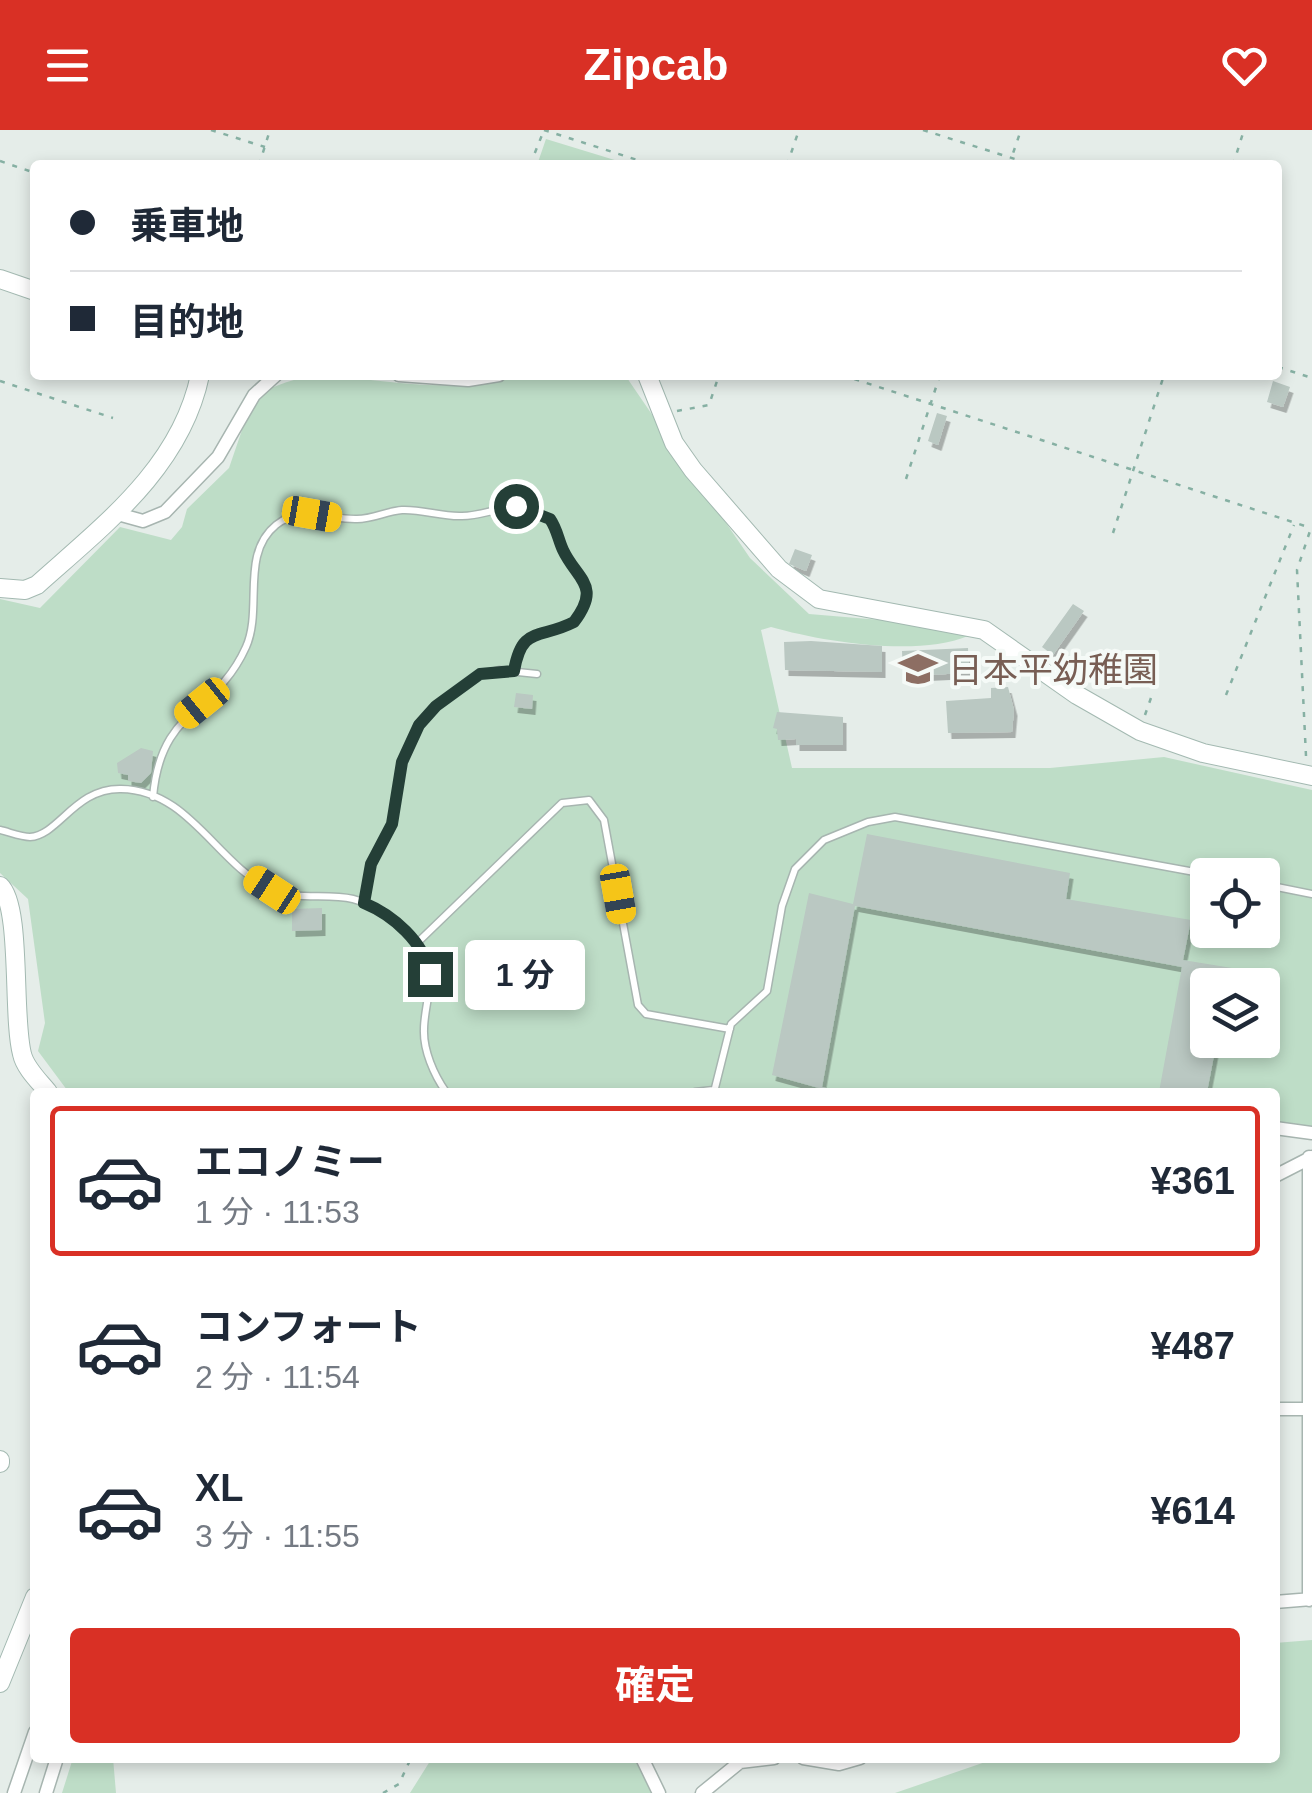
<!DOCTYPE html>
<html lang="ja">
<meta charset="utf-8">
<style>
body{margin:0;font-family:Arial,"Noto Sans JP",sans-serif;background:#f6f6f7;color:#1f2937;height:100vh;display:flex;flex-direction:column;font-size:38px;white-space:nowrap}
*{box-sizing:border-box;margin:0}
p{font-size:32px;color:#747a83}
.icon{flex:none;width:55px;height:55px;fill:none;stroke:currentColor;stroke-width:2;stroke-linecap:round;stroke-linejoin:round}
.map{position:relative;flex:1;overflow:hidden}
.sheet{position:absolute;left:30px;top:958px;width:1250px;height:675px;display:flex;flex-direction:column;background:#fff;border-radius:10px;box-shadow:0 5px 15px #0003}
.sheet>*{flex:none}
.banner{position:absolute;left:30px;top:30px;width:1252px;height:220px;border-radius:10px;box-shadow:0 5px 15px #0003;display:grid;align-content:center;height:220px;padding:0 40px;background:#fff}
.tools{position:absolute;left:1190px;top:728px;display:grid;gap:20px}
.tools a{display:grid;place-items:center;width:90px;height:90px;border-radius:10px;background:#fff;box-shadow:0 5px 15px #0003;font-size:50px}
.end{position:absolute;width:45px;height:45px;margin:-22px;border:12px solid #243f37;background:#fff;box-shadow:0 0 0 5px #fff}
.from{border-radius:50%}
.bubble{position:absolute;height:70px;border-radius:10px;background:#fff;box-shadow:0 5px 15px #0003;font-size:32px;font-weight:700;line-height:70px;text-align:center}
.car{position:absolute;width:30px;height:60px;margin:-30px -15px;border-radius:12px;box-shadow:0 0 8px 2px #0007;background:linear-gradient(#f5c518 24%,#345 0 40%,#f5c518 0 76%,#345 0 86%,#f5c518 0)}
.banner b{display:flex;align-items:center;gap:35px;height:95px;font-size:38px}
.banner b+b{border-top:2px solid #e0e1e3}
.banner i{width:25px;height:25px;background:#1f2937}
ul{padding:18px 0 0;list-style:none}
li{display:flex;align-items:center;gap:30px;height:150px;margin:0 20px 15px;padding:0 20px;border:5px solid transparent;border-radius:10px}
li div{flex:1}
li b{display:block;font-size:38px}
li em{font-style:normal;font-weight:700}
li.on{border-color:#d93025}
li>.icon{width:90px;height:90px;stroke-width:1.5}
.cta{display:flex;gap:20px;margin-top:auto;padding:20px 40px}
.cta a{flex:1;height:115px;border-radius:10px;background:#d93025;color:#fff;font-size:40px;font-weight:700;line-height:115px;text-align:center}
header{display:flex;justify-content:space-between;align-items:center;height:130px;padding:0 40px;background:#d93025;color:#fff;font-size:45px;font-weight:700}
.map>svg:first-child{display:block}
</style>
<header><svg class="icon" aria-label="menu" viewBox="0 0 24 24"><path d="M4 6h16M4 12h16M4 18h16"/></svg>Zipcab<svg class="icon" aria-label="heart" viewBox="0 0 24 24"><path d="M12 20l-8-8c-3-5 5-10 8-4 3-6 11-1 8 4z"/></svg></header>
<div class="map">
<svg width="1312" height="1663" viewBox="0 0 1312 1663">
<defs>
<filter id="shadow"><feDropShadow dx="3.5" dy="6" stdDeviation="0" flood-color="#0004"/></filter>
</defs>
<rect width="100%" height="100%" fill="#e5ede9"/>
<path fill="#beddc7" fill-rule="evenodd" d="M 546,9 L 631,35 L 537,35 Z
M 505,245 L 625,245 L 750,428 L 809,484 L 917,493 L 968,506 C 918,527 824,512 771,497 L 761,500 L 792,638 L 1050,638 L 1164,627 L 1312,660 L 1312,1000 L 1275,997 L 1275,962 L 67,960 L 38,921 L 45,893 L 28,769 L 0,743 L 0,469 L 40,478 L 120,397 L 171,410 L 182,397 L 187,379 L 229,338 L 254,265 C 270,259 289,249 306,248 C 372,243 441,269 505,245 ZM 1208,745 L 1262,745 L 1262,800 L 1208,800 ZM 1208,855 L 1262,855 L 1262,910 L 1208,910 Z
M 1312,1510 L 1312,1663 L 895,1663 L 997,1628 L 1275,1628 L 1275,1513 Z
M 73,1628 L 113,1628 L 116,1663 L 62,1663 Z
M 432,1628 L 635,1628 L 652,1663 L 410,1663 Z"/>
<path fill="#bac8c2" filter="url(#shadow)" d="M 1273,251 L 1290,257 L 1283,277 L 1267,272 Z
M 937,283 L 947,286 L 938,315 L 928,311 Z
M 795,419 L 812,425 L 806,441 L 789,434 Z
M 1073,474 L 1084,481 L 1053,525 L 1042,517 Z
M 811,511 L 882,516 L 882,542 L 785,540 L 784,512 Z
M 968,518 L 969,543 L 903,546 L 902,521 Z
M 1008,557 L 1014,580 L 1012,602 L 948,603 L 946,571 L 991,568 L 991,558 Z
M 516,563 L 533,565 L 532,579 L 514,577 Z
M 777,582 L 843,587 L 843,615 L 796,615 L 796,609 L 778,610 L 777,599 L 773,598 Z
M 141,618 L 153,621 L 151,643 L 141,653 L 128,651 L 128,645 L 118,643 L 117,633 Z
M 867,704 L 1070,743 L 1066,769 L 1191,790 L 1183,830 L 1232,838 L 1228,855 L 1208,855 L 1208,910 L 1217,910 L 1207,962 L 1159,962 L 1182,837 L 855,776 L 822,957 L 843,962 L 820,962 L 819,958 L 772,945 L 809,763 L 853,774 Z
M 322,778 L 322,800 L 292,801 L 292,779 Z"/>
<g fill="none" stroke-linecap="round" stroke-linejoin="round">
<g stroke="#a7b5b0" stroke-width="9">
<path id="lane" d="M 153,667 C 161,576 215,586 246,517 C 263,479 240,424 276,395 C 300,375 331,390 357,389 C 373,389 387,381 402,380 C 422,379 442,387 462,386 C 480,386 497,378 515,377 C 527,376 540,383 550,389 C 556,399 558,409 563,420 C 577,450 602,456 574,492 C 539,510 522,494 514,541
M 0,700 C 9,702 21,707 30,707 C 59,705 75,658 121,659 C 189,660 216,733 270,759 C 295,771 326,763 353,769 C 379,775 411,801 425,824 C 437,844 424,876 424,899 C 423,920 434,945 446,962
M 1262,754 L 1312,764
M 363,773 L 371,734 L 392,694 L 402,632 L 419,595 L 436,575 L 480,545 L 499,540 L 537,544
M 416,814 L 562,673 L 589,670 L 604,690 L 638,875 L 646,884 L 730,899
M 695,962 L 713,960
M 714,962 L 731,894 L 767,861 L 782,776 L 795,739 L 824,710 L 868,692 L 895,687 L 1211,745"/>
</g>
<g stroke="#a7b5b0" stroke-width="15">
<path id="street" d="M 399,245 L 468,250 L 499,245
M 114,383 L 143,391 L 165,382 L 218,327 L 254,265 L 276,245
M 1275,998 L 1312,1003
M 1309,1027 L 1309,1470
M 1275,1046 L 1312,1027
M 1275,1279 L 1312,1279
M 1275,1472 L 1312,1469
M 642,1628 L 659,1663
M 803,1628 L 839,1634 L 860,1628
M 14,1663 L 35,1602
M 46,1663 L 57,1628
M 702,1663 L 740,1632 L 774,1628"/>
</g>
<g stroke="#a3b9b1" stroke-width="20">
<path id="secondary" d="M 0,149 L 35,161
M 647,245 L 674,313 L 693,340 L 779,439 L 819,469 L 984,500 L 1077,565 L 1140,601 L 1203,623 L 1312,646
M 0,458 L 25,460 L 37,455 C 104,395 181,337 200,245
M 0,756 C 22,776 12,886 22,924 C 25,938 39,951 48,962
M 0,1330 L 0,1333
M 0,1553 L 35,1467"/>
</g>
<path stroke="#86b0a3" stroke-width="2.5" stroke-dasharray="5 8" stroke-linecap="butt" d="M 211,0 L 265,17
M 544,0 L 653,35
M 923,0 L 1034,35
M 0,31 L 35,43
M 259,35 L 270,0
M 530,35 L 544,0
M 787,35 L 799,0
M 1009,35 L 1021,0
M 1233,35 L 1244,0
M 1278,237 L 1312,248
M 842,245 L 1311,398
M 0,251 L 113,288
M 677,281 L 709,275 L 719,245
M 906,349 L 940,245
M 1113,403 L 1164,245
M 1226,565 L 1294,395
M 1145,585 L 1152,565
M 1306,626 L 1297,440 L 1312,395
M 383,1663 L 399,1654 L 411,1628"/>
<use href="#lane" stroke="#fff" stroke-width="6"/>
<use href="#street" stroke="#fff" stroke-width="12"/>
<use href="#secondary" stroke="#fff" stroke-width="18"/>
</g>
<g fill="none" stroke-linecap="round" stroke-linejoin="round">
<path stroke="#243f37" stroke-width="12" d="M 430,844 C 424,812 393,785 364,773 L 371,734 L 392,694 L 402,632 L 419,595 L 436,576 L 480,544 L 514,541 C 522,495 539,510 574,492 C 602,455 577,450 563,420 C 558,409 557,399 550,389 L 516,376"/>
</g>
<defs>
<g id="school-bare" transform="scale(3)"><path d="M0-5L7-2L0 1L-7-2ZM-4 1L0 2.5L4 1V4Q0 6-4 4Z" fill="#8d6e63" stroke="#f5faf7" stroke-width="2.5" paint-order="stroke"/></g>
</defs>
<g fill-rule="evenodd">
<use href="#school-bare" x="918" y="539"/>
</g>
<g text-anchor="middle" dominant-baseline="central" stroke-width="8" stroke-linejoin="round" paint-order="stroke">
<g font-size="35" fill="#785e54" stroke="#f5faf7" text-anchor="start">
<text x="948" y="539">日本平幼稚園</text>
</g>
</g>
</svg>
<div class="tools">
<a><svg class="icon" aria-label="locate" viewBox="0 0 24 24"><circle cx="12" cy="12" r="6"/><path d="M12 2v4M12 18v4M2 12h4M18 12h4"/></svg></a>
<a><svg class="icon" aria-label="layers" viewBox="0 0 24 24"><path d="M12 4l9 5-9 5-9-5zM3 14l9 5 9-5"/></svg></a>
</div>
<i class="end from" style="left:516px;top:376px"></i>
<i class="end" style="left:430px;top:844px"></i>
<div class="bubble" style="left:465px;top:810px;width:120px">1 分</div>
<i class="car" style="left:312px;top:384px;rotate:100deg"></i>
<i class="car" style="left:202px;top:573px;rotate:231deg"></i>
<i class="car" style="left:272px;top:760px;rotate:303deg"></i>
<i class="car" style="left:618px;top:764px;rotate:170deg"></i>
<div class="banner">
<b><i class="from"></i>乗車地</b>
<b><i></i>目的地</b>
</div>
<section class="sheet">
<ul>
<li class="on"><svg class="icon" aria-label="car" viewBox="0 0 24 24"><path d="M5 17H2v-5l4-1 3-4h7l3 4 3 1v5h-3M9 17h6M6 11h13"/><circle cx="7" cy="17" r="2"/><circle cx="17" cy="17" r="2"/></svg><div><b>エコノミー</b><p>1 分 · 11:53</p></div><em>¥361</em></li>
<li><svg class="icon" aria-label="car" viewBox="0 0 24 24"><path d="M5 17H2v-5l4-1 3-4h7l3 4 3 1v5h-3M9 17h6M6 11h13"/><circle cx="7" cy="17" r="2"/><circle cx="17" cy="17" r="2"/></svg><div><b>コンフォート</b><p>2 分 · 11:54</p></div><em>¥487</em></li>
<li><svg class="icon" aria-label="car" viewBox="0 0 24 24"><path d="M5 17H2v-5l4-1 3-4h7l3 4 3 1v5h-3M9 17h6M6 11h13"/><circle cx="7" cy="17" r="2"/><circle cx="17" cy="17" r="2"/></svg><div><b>XL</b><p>3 分 · 11:55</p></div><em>¥614</em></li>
</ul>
<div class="cta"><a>確定</a></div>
</section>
</div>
